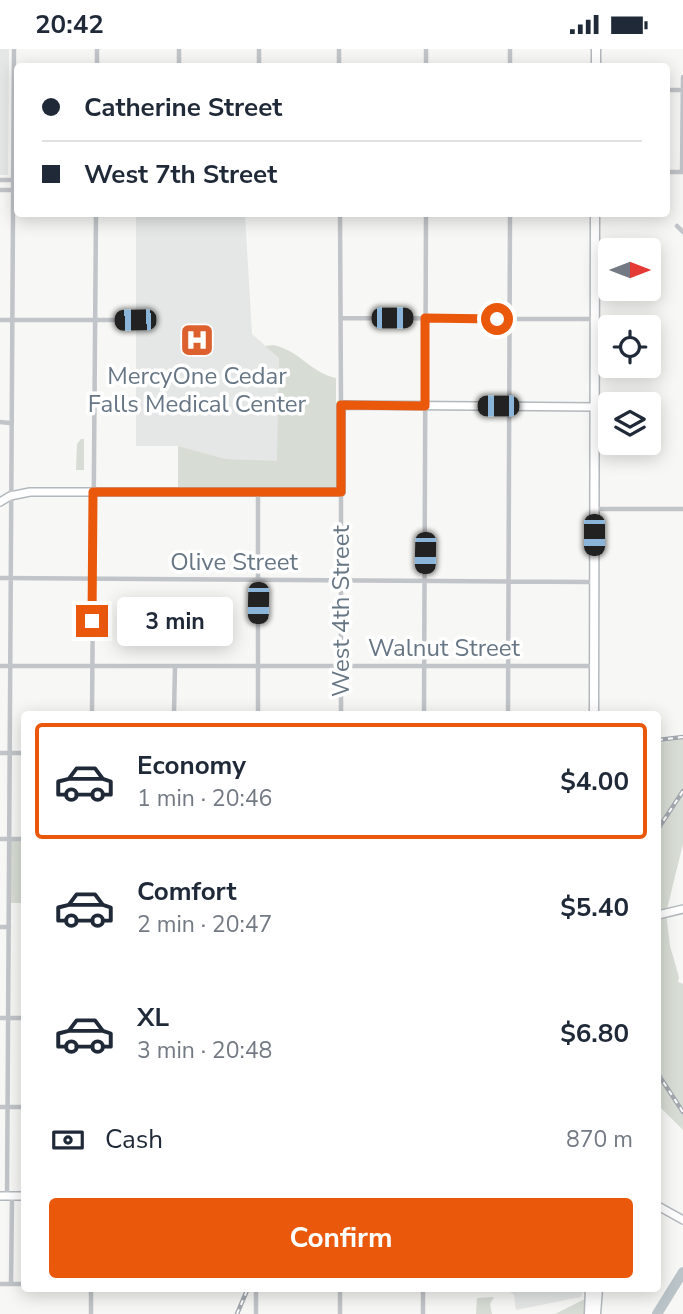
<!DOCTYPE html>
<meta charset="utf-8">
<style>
body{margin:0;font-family:"Nunito Sans",sans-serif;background:#f6f6f7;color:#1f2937;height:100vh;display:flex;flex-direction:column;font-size:26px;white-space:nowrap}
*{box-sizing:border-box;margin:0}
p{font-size:23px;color:#747a83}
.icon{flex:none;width:38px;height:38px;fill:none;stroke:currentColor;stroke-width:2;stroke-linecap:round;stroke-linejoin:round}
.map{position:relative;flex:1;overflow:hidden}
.drawer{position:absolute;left:21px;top:662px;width:640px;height:581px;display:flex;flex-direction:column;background:#fff;border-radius:7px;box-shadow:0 4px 18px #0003}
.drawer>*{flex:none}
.guide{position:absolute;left:14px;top:14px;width:656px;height:154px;border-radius:7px;box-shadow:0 4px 18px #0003;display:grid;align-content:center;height:154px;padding:0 28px;background:#fff}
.needle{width:46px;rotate:90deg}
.buttons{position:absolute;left:598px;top:189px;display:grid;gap:14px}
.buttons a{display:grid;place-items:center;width:63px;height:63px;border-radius:7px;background:#fff;box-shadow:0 4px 18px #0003;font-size:35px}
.end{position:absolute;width:32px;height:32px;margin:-16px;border:9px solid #ea580c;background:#fff;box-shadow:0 0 0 4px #fff}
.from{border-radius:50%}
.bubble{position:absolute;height:49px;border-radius:7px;background:#fff;box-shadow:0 4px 18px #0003;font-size:23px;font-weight:700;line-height:49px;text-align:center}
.car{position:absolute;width:21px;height:42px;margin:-21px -10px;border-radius:9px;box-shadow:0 0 5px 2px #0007;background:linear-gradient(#222 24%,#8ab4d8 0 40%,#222 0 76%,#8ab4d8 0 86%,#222 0)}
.guide b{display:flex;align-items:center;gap:24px;height:66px;font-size:26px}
.guide b+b{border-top:2px solid #e0e1e3}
.guide i{width:18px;height:18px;background:#1f2937}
ul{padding:12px 0 0;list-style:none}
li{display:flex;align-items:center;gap:21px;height:116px;margin:0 14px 10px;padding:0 14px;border:4px solid transparent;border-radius:7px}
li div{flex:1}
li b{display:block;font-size:26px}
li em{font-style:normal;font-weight:700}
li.selected{border-color:#ea580c}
li>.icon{width:63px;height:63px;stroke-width:1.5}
.pay{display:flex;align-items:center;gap:18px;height:77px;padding:0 28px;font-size:26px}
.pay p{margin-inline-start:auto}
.cta{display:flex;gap:14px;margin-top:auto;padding:14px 28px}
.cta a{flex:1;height:80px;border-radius:7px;background:#ea580c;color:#fff;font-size:28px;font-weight:700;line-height:80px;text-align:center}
.status{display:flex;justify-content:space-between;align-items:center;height:49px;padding:0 35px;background:#fff;direction:ltr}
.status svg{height:19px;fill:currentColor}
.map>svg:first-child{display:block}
</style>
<div class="status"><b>20:42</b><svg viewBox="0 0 49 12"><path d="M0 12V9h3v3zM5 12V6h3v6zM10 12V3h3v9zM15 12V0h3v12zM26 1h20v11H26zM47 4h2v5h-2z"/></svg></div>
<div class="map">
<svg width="683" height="1265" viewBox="0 0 683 1265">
<rect width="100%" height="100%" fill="#f7f7f5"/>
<path fill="#e5e6e6" d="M 0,0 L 9,0 L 8,126 L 0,126 Z
M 136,165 L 245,165 L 252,285 L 279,309 L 278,413 L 226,410 L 178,397 L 136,397 Z
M 22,856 L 24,856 L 24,957 L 22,957 Z
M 504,1239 L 585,1239 L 581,1248 L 516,1261 L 514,1246 Z"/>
<path fill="#d7dcd4" d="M 274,296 C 302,303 309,323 336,329 L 336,440 L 178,439 L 178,397 L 226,410 L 277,412 L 279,309 L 265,297 Z
M 81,390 L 84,390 L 84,421 L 76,421 L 77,395 Z
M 683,690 L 683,795 L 666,864 L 670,897 L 679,928 L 678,933 L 683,935 L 683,1081 L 658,1056 L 658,694 Z
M 9,790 L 24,790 L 24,854 L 9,854 Z
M 494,1248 L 490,1255 L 492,1265 L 476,1265 L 477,1249 Z
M 587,1249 L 587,1265 L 555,1265 Z"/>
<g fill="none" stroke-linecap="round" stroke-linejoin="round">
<path stroke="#bac4c9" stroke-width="10" d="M 657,1265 L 683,1223"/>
<g stroke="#b3b8bd" stroke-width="10">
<path id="secondary" d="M 0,453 L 10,447 L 30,443 L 341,443 L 341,356 L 595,358
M 658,866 L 683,860
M 0,1147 L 24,1147
M 658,1157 L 683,1171"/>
</g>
<g stroke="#b4b8bc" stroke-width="11">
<path id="primary" d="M 596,0 L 596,18
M 594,665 L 595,164
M 589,1265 L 590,1239
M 596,1265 L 598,1239"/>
</g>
<path stroke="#c1c4c8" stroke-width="4.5" d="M 339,0 L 339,18
M 97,18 L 97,0
M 179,18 L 179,0
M 259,18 L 259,0
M 426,18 L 426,0
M 510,18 L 510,0
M 667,41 L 683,41
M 667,123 L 683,123
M 682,123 L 683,28
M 0,131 L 18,131
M 0,141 L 13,141
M 340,164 L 341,355
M 677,177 L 683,183
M 341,269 L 594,270
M 0,271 L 135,271
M 0,373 L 10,374
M 595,460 L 683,460
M 0,529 L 593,533
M 0,617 L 594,617
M 92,665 L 96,164
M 174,665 L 175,617
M 258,665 L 258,443
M 341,665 L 341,443
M 424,665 L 426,164
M 508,665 L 510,164
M 0,704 L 24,704
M 0,790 L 24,790
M 0,878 L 9,878
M 0,969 L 24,969
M 0,1058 L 24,1058
M 7,1147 L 14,0
M 0,1235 L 24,1235
M 11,1235 L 12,1147
M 91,1239 L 91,1265
M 256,1239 L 256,1265
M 340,1239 L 340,1265
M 423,1239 L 423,1265"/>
<use href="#secondary" stroke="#fff" stroke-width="7"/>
<use href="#primary" stroke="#fff" stroke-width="8"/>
<g stroke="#a2a8ae" stroke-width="4.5">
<path id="rail" d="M 658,691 L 683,688
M 658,780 L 683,742
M 658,1025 L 683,1063
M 237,1265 L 248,1239"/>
</g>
<use href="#rail" stroke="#fff" stroke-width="2" stroke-dasharray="5" stroke-linecap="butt"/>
</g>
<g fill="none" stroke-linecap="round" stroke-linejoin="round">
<path stroke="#ea580c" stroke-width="9" d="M 92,572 L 93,443 L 341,443 L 341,356 L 425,357 L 425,269 L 497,270"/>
</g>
<defs>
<g id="hospital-square" transform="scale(1.75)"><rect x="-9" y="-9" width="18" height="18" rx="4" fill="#dd612f" stroke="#fff"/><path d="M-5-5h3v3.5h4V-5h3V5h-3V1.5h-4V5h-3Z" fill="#fff"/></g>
</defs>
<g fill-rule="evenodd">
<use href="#hospital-square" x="197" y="291"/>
</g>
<g text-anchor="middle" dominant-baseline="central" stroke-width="7" stroke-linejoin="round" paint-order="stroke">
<g font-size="24" fill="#677685" stroke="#fff">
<text x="197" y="327">MercyOne Cedar<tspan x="197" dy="28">Falls Medical Center</tspan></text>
</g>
<g font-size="24" fill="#677685" stroke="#fff">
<text x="234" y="513">Olive Street</text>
<text transform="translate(341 562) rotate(-90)">West 4th Street</text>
<text x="444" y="599">Walnut Street</text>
</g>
</g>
</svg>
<div class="buttons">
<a><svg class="needle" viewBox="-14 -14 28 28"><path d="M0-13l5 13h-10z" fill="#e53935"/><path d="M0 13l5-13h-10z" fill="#747a83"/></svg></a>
<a><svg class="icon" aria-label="locate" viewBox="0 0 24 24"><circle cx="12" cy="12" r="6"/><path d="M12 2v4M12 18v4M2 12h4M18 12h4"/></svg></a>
<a><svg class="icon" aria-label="layers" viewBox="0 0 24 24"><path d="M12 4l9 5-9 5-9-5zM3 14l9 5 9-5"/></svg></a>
</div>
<i class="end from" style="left:497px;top:270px"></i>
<i class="end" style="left:92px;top:572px"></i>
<div class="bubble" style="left:117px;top:548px;width:116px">3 min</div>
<i class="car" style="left:392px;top:269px;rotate:90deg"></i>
<i class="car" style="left:135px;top:271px;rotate:269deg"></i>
<i class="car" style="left:498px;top:357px;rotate:270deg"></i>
<i class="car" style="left:594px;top:486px;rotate:180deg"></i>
<i class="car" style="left:425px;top:504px;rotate:181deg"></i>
<i class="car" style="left:258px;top:554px;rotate:181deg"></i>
<div class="guide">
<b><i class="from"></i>Catherine Street</b>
<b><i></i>West 7th Street</b>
</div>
<section class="drawer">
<ul>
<li class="selected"><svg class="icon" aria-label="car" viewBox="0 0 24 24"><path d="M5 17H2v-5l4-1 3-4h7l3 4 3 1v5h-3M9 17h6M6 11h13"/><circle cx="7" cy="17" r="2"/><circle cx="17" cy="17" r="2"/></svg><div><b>Economy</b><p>1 min · 20:46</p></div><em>$4.00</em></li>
<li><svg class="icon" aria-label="car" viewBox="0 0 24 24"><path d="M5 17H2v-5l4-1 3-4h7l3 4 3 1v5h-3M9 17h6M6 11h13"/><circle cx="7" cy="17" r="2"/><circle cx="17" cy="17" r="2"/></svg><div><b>Comfort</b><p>2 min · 20:47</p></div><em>$5.40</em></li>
<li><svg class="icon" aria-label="car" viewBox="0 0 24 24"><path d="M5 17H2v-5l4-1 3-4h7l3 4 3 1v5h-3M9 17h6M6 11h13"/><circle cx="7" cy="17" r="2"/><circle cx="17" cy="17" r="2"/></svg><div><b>XL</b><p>3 min · 20:48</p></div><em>$6.80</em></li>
</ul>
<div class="pay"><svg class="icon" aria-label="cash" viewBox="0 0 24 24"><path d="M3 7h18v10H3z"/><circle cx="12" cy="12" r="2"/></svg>Cash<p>870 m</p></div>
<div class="cta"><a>Confirm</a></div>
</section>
</div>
